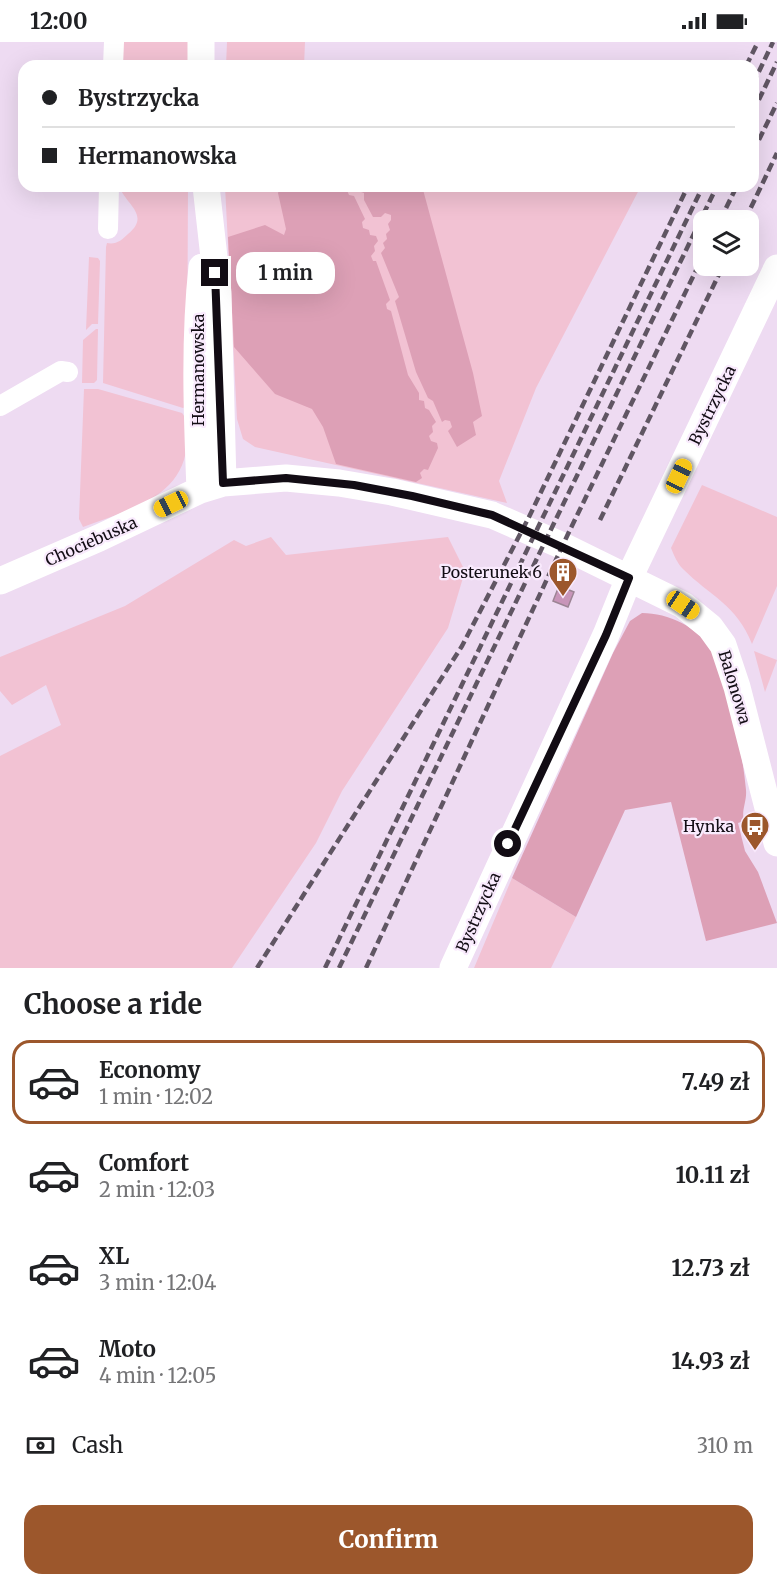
<!DOCTYPE html>
<meta charset="utf-8">
<style>
body{margin:0;font-family:Merriweather,serif;background:#f2f2f2;color:#202124;height:100vh;display:flex;flex-direction:column;font-size:22px;white-space:nowrap}
*{box-sizing:border-box;margin:0}
p{font-size:20px;color:#757577}
.icon{flex:none;width:33px;height:33px;fill:none;stroke:currentColor;stroke-width:2;stroke-linecap:round;stroke-linejoin:round}
.map{position:relative;height:926px;overflow:hidden}
.drawer{display:flex;flex-direction:column;background:#fff;flex:1}
.drawer>*{flex:none}
.guide{position:absolute;left:18px;top:18px;width:741px;height:132px;border-radius:18px;box-shadow:0 6px 24px #0002;display:grid;align-content:center;height:132px;padding:0 24px;background:#fff}
.fabs{position:absolute;left:693px;top:168px;display:grid;gap:12px}
.fabs a{display:grid;place-items:center;width:66px;height:66px;border-radius:12px;background:#fff;box-shadow:0 6px 24px #0002;font-size:30px}
.end{position:absolute;width:27px;height:27px;margin:-14px;border:8px solid #120c14;background:#fff;box-shadow:0 0 0 3px #fff}
.from{border-radius:50%}
.bubble{position:absolute;height:42px;border-radius:18px;background:#fff;box-shadow:0 6px 24px #0002;font-size:20px;font-weight:700;line-height:42px;text-align:center}
.car{position:absolute;width:18px;height:36px;margin:-18px -9px;border-radius:8px;box-shadow:0 0 4px 2px #0007;background:linear-gradient(#f5c518 24%,#345 0 40%,#f5c518 0 76%,#345 0 86%,#f5c518 0)}
.guide b{display:flex;align-items:center;gap:21px;height:57px;font-size:22px}
.guide b+b{border-top:2px solid #e0e0e0}
.guide i{width:15px;height:15px;background:#202124}
ul{padding:0;list-style:none}
li{display:flex;align-items:center;gap:18px;height:84px;margin:0 12px 9px;padding:0 12px;border:3px solid transparent;border-radius:18px}
li div{flex:1}
li b{display:block;font-size:22px}
li em{font-style:normal;font-weight:700}
li.selected{border-color:#9c572c}
li>.icon{width:54px;height:54px;stroke-width:1.5}
h2{padding:0 24px;font-size:27px;line-height:72px}
.pay{display:flex;align-items:center;gap:15px;height:66px;padding:0 24px;font-size:22px}
.pay p{margin-inline-start:auto}
.cta{display:flex;gap:12px;margin-top:auto;padding:12px 24px}
.cta a{flex:1;height:69px;border-radius:18px;background:#9c572c;color:#fff;font-size:24px;font-weight:700;line-height:69px;text-align:center}
.status{display:flex;justify-content:space-between;align-items:center;height:42px;padding:0 30px;background:#fff;direction:ltr}
.status svg{height:16px;fill:currentColor}
.map>svg:first-child{display:block}
</style>
<div class="status"><b>12:00</b><svg viewBox="0 0 49 12"><path d="M0 12V9h3v3zM5 12V6h3v6zM10 12V3h3v9zM15 12V0h3v12zM26 1h20v11H26zM47 4h2v5h-2z"/></svg></div>
<div class="map">
<svg width="777" height="926" viewBox="0 0 777 926">
<rect width="100%" height="100%" fill="#eedbf2"/>
<path fill="#f2c2d3" d="M 122,0 L 189,0 L 189,24 L 122,24 Z
M 227,0 L 305,0 L 304,24 L 226,24 Z
M 119,144 L 188,144 L 187,364 L 183,366 L 103,341 L 106,205 L 107,201 C 116,203 122,198 128,192 C 151,173 126,163 119,144 Z
M 225,144 L 641,144 L 536,346 L 499,439 L 507,461 L 255,405 L 243,397 L 237,377 Z
M 89,215 L 98,216 L 100,219 L 98,282 L 92,282 L 86,288 Z
M 96,287 L 98,287 L 97,338 L 94,341 L 82,341 L 83,298 Z
M 84,347 L 98,347 L 182,371 C 189,380 187,387 187,398 C 186,456 127,468 83,485 L 79,477 Z
M 702,443 L 777,475 L 777,544 L 752,602 C 737,563 710,554 683,527 C 677,521 674,513 671,506 Z
M 271,495 L 286,513 L 448,495 L 465,529 L 448,586 L 342,749 L 316,801 L 232,926 L 0,926 L 0,714 L 61,683 L 46,643 L 12,663 L 0,649 L 0,615 L 125,564 L 234,498 L 246,504 Z
M 754,609 L 777,618 L 765,650 Z
M 512,836 L 576,875 L 551,926 L 474,926 Z"/>
<path fill="#dda0b6" d="M 281,144 L 345,144 L 349,153 L 354,154 L 365,177 L 362,180 L 363,186 L 369,188 L 370,193 L 376,194 L 378,199 L 374,204 L 375,209 L 371,214 L 373,219 L 376,219 L 390,258 L 386,262 L 387,267 L 391,269 L 408,333 L 419,351 L 419,358 L 424,359 L 425,366 L 429,368 L 436,380 L 432,384 L 433,390 L 429,394 L 431,399 L 437,401 L 438,406 L 428,428 L 424,427 L 420,431 L 422,436 L 416,440 L 336,422 L 323,385 L 312,367 L 275,352 L 234,305 L 228,195 L 265,183 L 284,193 L 286,187 L 278,151 Z
M 356,144 L 422,144 L 473,331 L 482,374 L 473,380 L 476,393 L 457,405 L 448,389 L 452,385 L 450,379 L 445,378 L 442,380 L 433,359 L 428,356 L 416,330 L 395,259 L 399,255 L 381,211 L 385,206 L 383,201 L 387,197 L 386,192 L 390,188 L 388,182 L 391,178 L 391,173 L 385,171 L 381,175 L 373,175 L 364,158 L 364,151 L 358,149 Z
M 642,571 C 668,571 699,585 712,609 C 731,645 742,708 746,748 C 747,760 741,768 744,779 L 738,781 L 745,809 L 758,830 L 777,881 L 706,899 L 671,760 L 625,768 L 576,875 L 512,836 L 613,611 L 630,579 Z"/>
<path fill="#c895b9" stroke="#9c8494" stroke-width="1.5" d="M 559,544 L 574,550 L 568,565 L 553,559 Z"/>
<g fill="none" stroke-linecap="round" stroke-linejoin="round">
<path stroke="#fff" stroke-width="20" d="M 113,24 L 114,0
M 108,187 L 109,144
M 0,364 L 61,329 L 68,330"/>
<path stroke="#fff" stroke-width="27" d="M 201,0 L 201,24
M 206,144 L 218,251 L 223,441
M 200,448 C 197,374 194,298 202,225
M 0,539 L 99,496 L 200,448 L 223,441 L 286,436 L 339,441 L 392,450 L 492,473 L 563,504 L 683,563 L 710,585 L 723,603 L 737,645 L 777,801
M 453,926 L 606,593 L 629,536 L 777,226"/>
<path stroke="#605663" stroke-width="4.5" stroke-dasharray="9 4.5" stroke-linecap="butt" d="M 746,24 L 758,0
M 753,42 L 773,0
M 753,70 L 777,20
M 753,110 L 777,61
M 720,178 L 737,144
M 745,178 L 777,111
M 600,478 L 723,224
M 257,926 L 462,604 L 529,475 L 688,144
M 325,926 L 703,144
M 339,926 L 717,144
M 366,926 L 568,492 L 704,212"/>
</g>
<g fill="none" stroke-linecap="round" stroke-linejoin="round">
<path stroke="#120c14" stroke-width="8" d="M 215,231 L 223,441 L 286,436 L 354,443 L 412,454 L 492,473 L 629,536 L 606,593 L 508,802"/>
</g>
<defs>
<g id="building-pin" transform="scale(1.5)"><path d="M0 17L-7.5 6A9.5 9.5 0 1 1 7.5 6Z" fill="#9c572c" stroke="#f9eafd"/><path d="M-4-6H4V6H1V3H-1V6H-4ZM-2.5-4.3h1.7v1.8h-1.7ZM.8-4.3h1.7v1.8H.8ZM-2.5-1h1.7V.8h-1.7ZM.8-1h1.7V.8H.8Z" fill="#fff"/></g>
<g id="bus-pin" transform="scale(1.5)"><path d="M0 17L-7.5 6A9.5 9.5 0 1 1 7.5 6Z" fill="#9c572c" stroke="#f9eafd"/><path d="M-5-6H5V4H4V6H2V4H-2V6H-4V4H-5ZM-3.5-4V0h7V-4ZM-3.5 1.2v1.5H-2V1.2ZM2 1.2v1.5H3.5V1.2Z" fill="#fff"/></g>
</defs>
<g fill-rule="evenodd">
<use href="#building-pin" x="563" y="530"/>
<use href="#bus-pin" x="755" y="784"/>
</g>
<g text-anchor="middle" dominant-baseline="central" stroke-width="4.5" stroke-linejoin="round" paint-order="stroke">
<g font-size="16" fill="#120c14" stroke="#f9eafd">
<text transform="translate(198 328) rotate(-90)">Hermanowska</text>
<text transform="translate(712 363) rotate(-64)">Bystrzycka</text>
<text transform="translate(91 499) rotate(-24)">Chociebuska</text>
<text transform="translate(735 645) rotate(73)">Balonowa</text>
<text transform="translate(478 870) rotate(-66)">Bystrzycka</text>
</g>
<g font-size="16" fill="#120c14" stroke="#f9eafd" text-anchor="end">
<text x="542" y="530">Posterunek 6</text>
<text x="734" y="784">Hynka</text>
</g>
</g>
</svg>
<div class="fabs">
<a><svg class="icon" aria-label="layers" viewBox="0 0 24 24"><path d="M12 4l9 5-9 5-9-5zM3 14l9 5 9-5"/></svg></a>
</div>
<i class="end from" style="left:508px;top:802px"></i>
<i class="end" style="left:215px;top:231px"></i>
<div class="bubble" style="left:236px;top:210px;width:99px">1 min</div>
<i class="car" style="left:679px;top:434px;rotate:25deg"></i>
<i class="car" style="left:171px;top:462px;rotate:244deg"></i>
<i class="car" style="left:683px;top:563px;rotate:124deg"></i>
<div class="guide">
<b><i class="from"></i>Bystrzycka</b>
<b><i></i>Hermanowska</b>
</div>
</div>
<section class="drawer">
<h2>Choose a ride</h2>
<ul>
<li class="selected"><svg class="icon" aria-label="car" viewBox="0 0 24 24"><path d="M5 17H2v-5l4-1 3-4h7l3 4 3 1v5h-3M9 17h6M6 11h13"/><circle cx="7" cy="17" r="2"/><circle cx="17" cy="17" r="2"/></svg><div><b>Economy</b><p>1 min · 12:02</p></div><em>7.49 zł</em></li>
<li><svg class="icon" aria-label="car" viewBox="0 0 24 24"><path d="M5 17H2v-5l4-1 3-4h7l3 4 3 1v5h-3M9 17h6M6 11h13"/><circle cx="7" cy="17" r="2"/><circle cx="17" cy="17" r="2"/></svg><div><b>Comfort</b><p>2 min · 12:03</p></div><em>10.11 zł</em></li>
<li><svg class="icon" aria-label="car" viewBox="0 0 24 24"><path d="M5 17H2v-5l4-1 3-4h7l3 4 3 1v5h-3M9 17h6M6 11h13"/><circle cx="7" cy="17" r="2"/><circle cx="17" cy="17" r="2"/></svg><div><b>XL</b><p>3 min · 12:04</p></div><em>12.73 zł</em></li>
<li><svg class="icon" aria-label="car" viewBox="0 0 24 24"><path d="M5 17H2v-5l4-1 3-4h7l3 4 3 1v5h-3M9 17h6M6 11h13"/><circle cx="7" cy="17" r="2"/><circle cx="17" cy="17" r="2"/></svg><div><b>Moto</b><p>4 min · 12:05</p></div><em>14.93 zł</em></li>
</ul>
<div class="pay"><svg class="icon" aria-label="cash" viewBox="0 0 24 24"><path d="M3 7h18v10H3z"/><circle cx="12" cy="12" r="2"/></svg>Cash<p>310 m</p></div>
<div class="cta"><a>Confirm</a></div>
</section>
